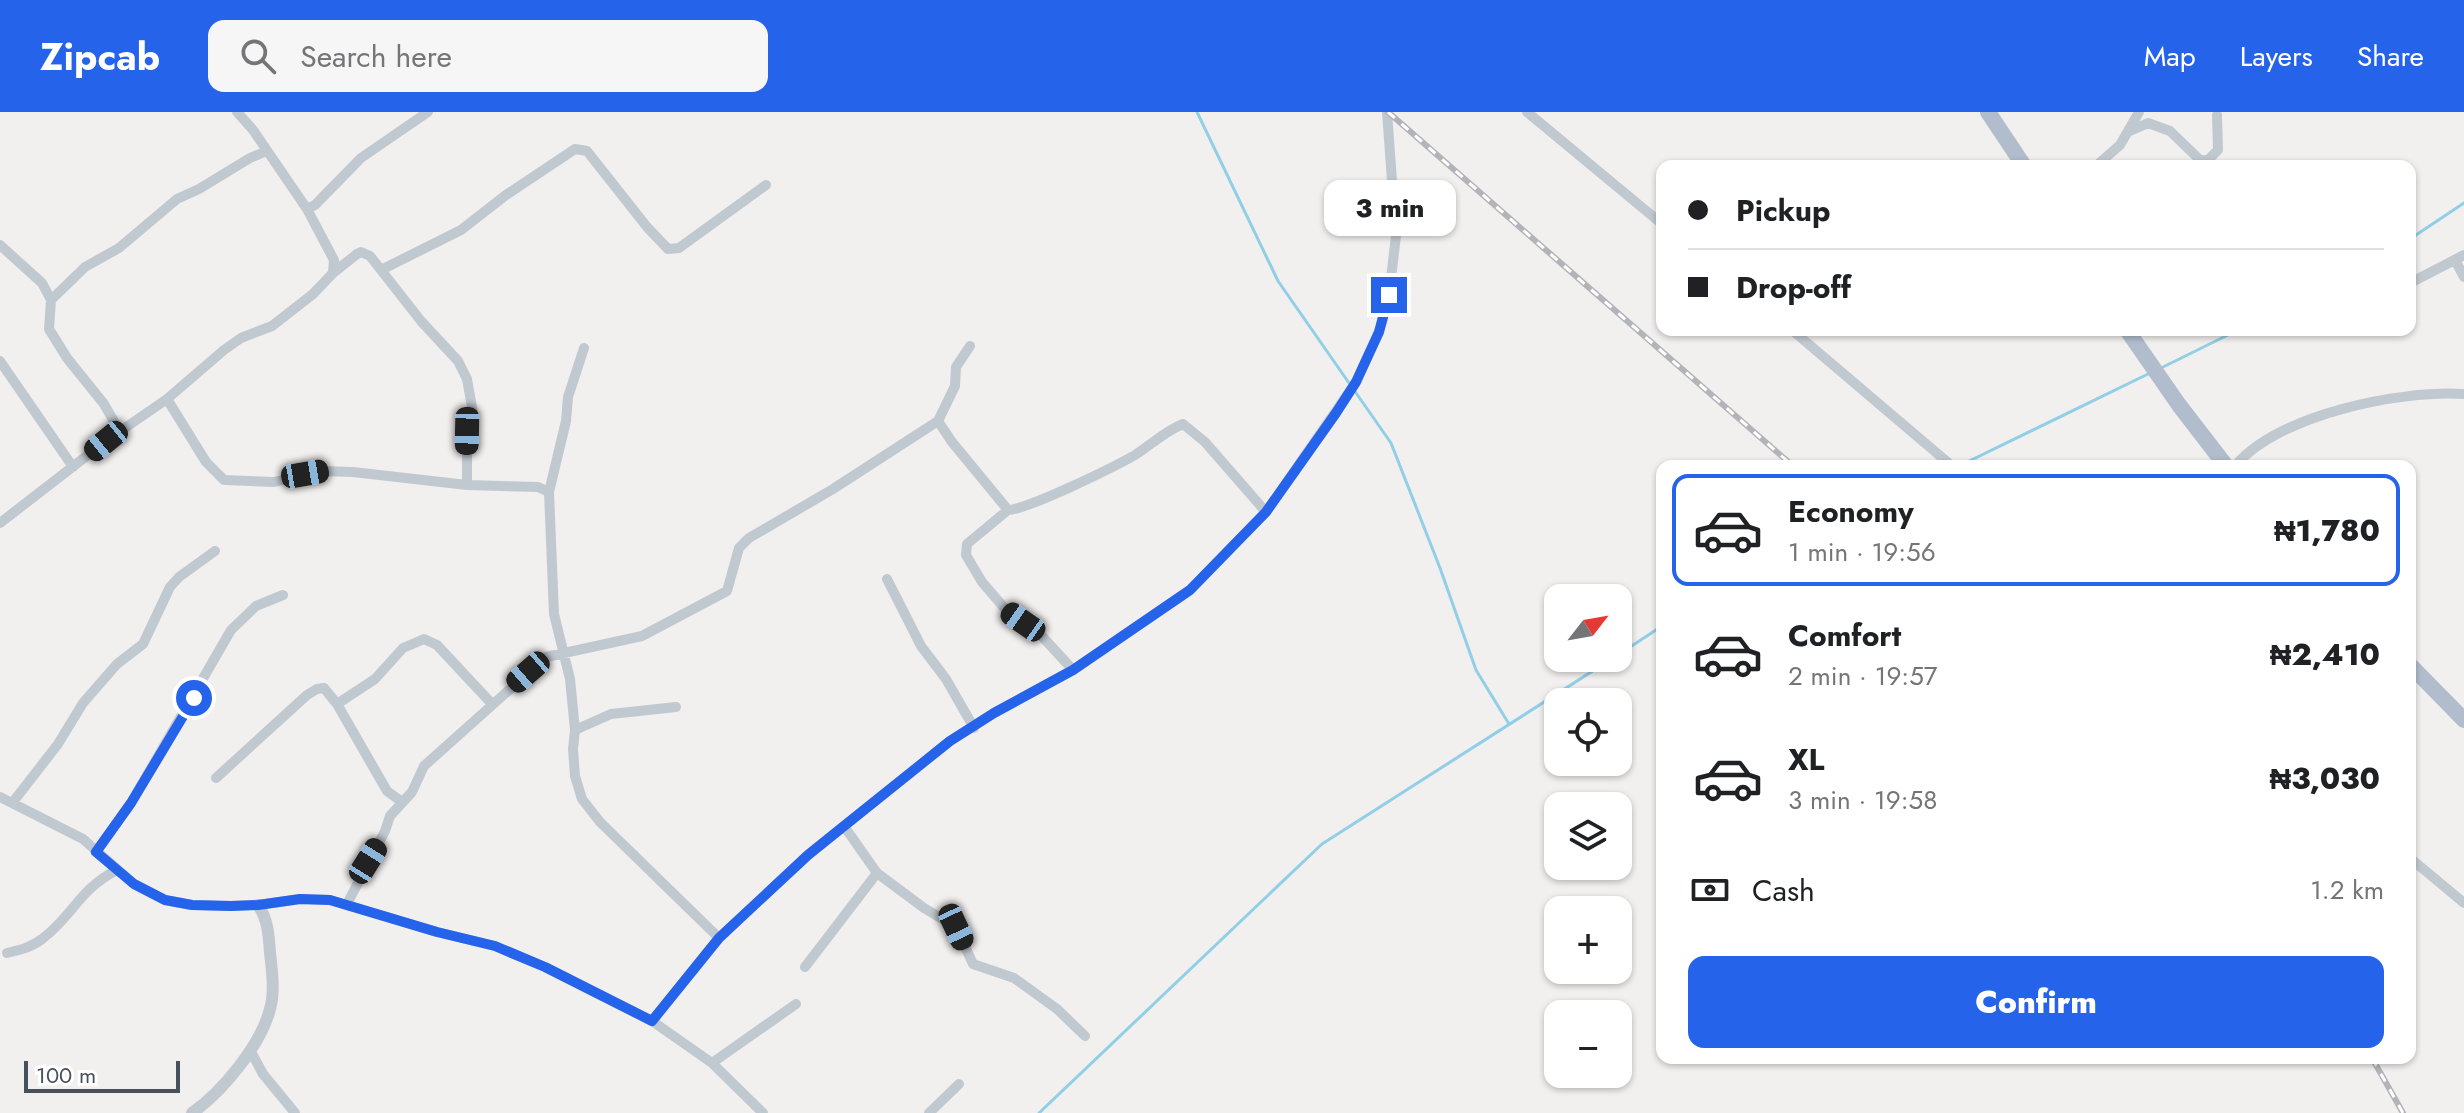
<!DOCTYPE html>
<meta charset="utf-8">
<style>
body{margin:0;font-family:Jost,sans-serif;background:#f6f6f6;color:#202124;height:100vh;display:flex;flex-direction:column;font-size:30px;white-space:nowrap}
*{box-sizing:border-box;margin:0}
p{font-size:26px;color:#757577}
.icon{flex:none;width:44px;height:44px;fill:none;stroke:currentColor;stroke-width:2;stroke-linecap:round;stroke-linejoin:round}
.map{position:relative;flex:1;overflow:hidden}
.drawer{position:absolute;left:1656px;top:348px;width:760px;height:604px;display:flex;flex-direction:column;background:#fff;border-radius:16px;box-shadow:0 2px 6px #0004}
.drawer>*{flex:none}
.guide{position:absolute;left:1656px;top:48px;width:760px;height:176px;border-radius:16px;box-shadow:0 2px 6px #0004;display:grid;align-content:center;height:176px;padding:0 32px;background:#fff}
.needle{width:52px;rotate:59deg}
.tools{position:absolute;left:1544px;top:472px;display:grid;gap:16px}
.tools a{display:grid;place-items:center;width:88px;height:88px;border-radius:16px;background:#fff;box-shadow:0 2px 6px #0004;font-size:40px}
.scale{position:absolute;left:24px;bottom:20px;width:156px;box-sizing:border-box;padding-left:8px;border:4px solid #48515b;border-top:0;font-size:22px;line-height:28px;white-space:nowrap;color:#48515b;-webkit-text-stroke:6px #fff;paint-order:stroke}
.end{position:absolute;width:36px;height:36px;margin:-18px;border:10px solid #2563eb;background:#fff;box-shadow:0 0 0 4px #fff}
.from{border-radius:50%}
.bubble{position:absolute;height:56px;border-radius:16px;background:#fff;box-shadow:0 2px 6px #0004;font-size:26px;font-weight:800;line-height:56px;text-align:center}
.car{position:absolute;width:24px;height:48px;margin:-24px -12px;border-radius:10px;box-shadow:0 0 6px 2px #0007;background:linear-gradient(#222 24%,#8ab4d8 0 40%,#222 0 76%,#8ab4d8 0 86%,#222 0)}
.guide b{display:flex;align-items:center;gap:28px;height:76px;font-size:30px}
.guide b+b{border-top:2px solid #e0e0e0}
.guide i{width:20px;height:20px;background:#202124}
ul{padding:14px 0 0;list-style:none}
li{display:flex;align-items:center;gap:24px;height:112px;margin:0 16px 12px;padding:0 16px;border:4px solid transparent;border-radius:16px}
li div{flex:1}
li b{display:block;font-size:30px}
li em{font-style:normal;font-weight:800}
li.on{border-color:#2563eb}
li>.icon{width:72px;height:72px;stroke-width:1.5}
.pay{display:flex;align-items:center;gap:20px;height:88px;padding:0 32px;font-size:30px}
.pay p{margin-inline-start:auto}
.primary-button{display:flex;gap:16px;margin-top:auto;padding:16px 32px}
.primary-button a{flex:1;height:92px;border-radius:16px;background:#2563eb;color:#fff;font-size:32px;font-weight:800;line-height:92px;text-align:center}
header{display:flex;align-items:center;gap:48px;box-sizing:border-box;height:112px;padding:0 40px;background:#2563eb;color:#fff}
header strong{font-size:38px}
nav{display:flex;gap:44px;margin-inline-start:auto;font-size:28px}
.search{width:560px;height:72px;background:#f6f6f6;display:flex;align-items:center;gap:20px;box-sizing:border-box;padding:0 28px;border-radius:16px;color:#757577;font-size:30px}
.map>svg:first-child{display:block}
</style>
<header>
<strong>Zipcab</strong>
<div class="search"><svg class="icon" aria-label="search" viewBox="0 0 24 24"><circle cx="10" cy="10" r="6"/><path d="M15 15l6 6"/></svg>Search here</div>
<nav><a>Map</a><a>Layers</a><a>Share</a></nav>
</header>
<div class="map">
<svg width="2464" height="1001" viewBox="0 0 2464 1001">
<rect width="100%" height="100%" fill="#f2efef"/>
<g fill="none" stroke-linecap="round" stroke-linejoin="round">
<path stroke="#91cfe6" stroke-width="3" d="M 1197,0 L 1278,169 L 1349,271
M 2410,127 L 2464,91
M 2159,257 L 2238,218
M 1354,278 L 1391,331 L 1440,456 L 1476,558 L 1509,612
M 1959,354 L 2148,262
M 1618,543 L 1662,514
M 1039,1001 L 1322,732 L 1613,546"/>
<path stroke="#c1c9d0" stroke-width="10" d="M 237,0 L 253,18 L 307,97
M 1527,0 L 1662,112
M 2130,19 L 2148,11 L 2170,19 L 2199,47 L 2207,49 L 2218,38 L 2217,3
M 2096,54 L 2120,33 L 2139,0
M 0,133 L 42,171 L 51,188 L 49,217 L 67,246 L 104,292 L 120,320
M 2455,148 L 2464,165
M 381,158 L 461,118 L 506,83 L 575,37 L 587,39 L 647,115 L 668,137 L 679,136 L 766,73
M 333,161 L 357,142 L 361,140 L 370,144 L 421,209 L 458,249 L 467,267 L 473,301 L 467,319 L 467,373
M 2410,171 L 2464,143
M 51,188 L 85,155 L 119,136 L 177,87 L 199,77 L 250,46 L 267,39
M 1792,218 L 1952,354
M 970,234 L 956,255 L 955,274 L 938,309 L 952,330 L 1008,398 C 1029,397 1114,355 1135,343 C 1151,333 1165,319 1183,312 L 1205,330 L 1266,400
M 584,236 L 568,285 L 566,309 L 549,380 L 554,502 L 570,567 L 575,618 L 573,637 L 575,664 L 582,687 L 600,710 L 719,826
M 0,249 L 73,355
M 167,287 L 206,350 L 224,368 L 274,370 L 322,359 L 353,360 L 467,373 L 538,375 L 549,380
M 2235,354 C 2278,303 2398,278 2464,282
M 1008,398 L 967,432 L 966,443 L 982,470 L 1007,499 L 1039,521 L 1073,558
M 0,411 L 106,329 L 167,287 L 224,238 L 241,226 L 272,214 L 313,182 L 333,161 L 334,148 L 307,97 L 315,93 L 361,46 L 428,0
M 887,467 L 921,534 L 946,567 L 974,616
M 337,592 L 375,567 L 403,536 L 424,527 L 437,533 L 492,592
M 575,618 L 611,602 L 676,595
M 216,666 L 307,583 L 317,577 L 324,576 L 337,592 L 387,679 L 402,690
M 0,685 L 83,727 L 134,772 L 165,788 L 192,793 L 231,794 L 258,793 L 300,787 L 330,788 L 437,820 L 495,834 L 545,855 L 652,909 L 712,951 L 763,1001
M 13,690 L 58,632 L 83,591 L 117,552 L 143,532 L 170,475 L 179,465 L 215,439
M 844,714 L 877,761 L 924,796 L 956,815 L 973,852 L 1014,866 L 1057,897 L 1085,924
M 96,740 L 131,691 L 231,518 L 256,494 L 283,483
M 2410,746 L 2464,791
M 347,792 L 385,719 L 390,704 L 412,680 L 424,654 L 546,545 L 642,524 L 727,479 L 739,436 L 749,426 L 833,377 L 938,309
M 7,841 C 20,838 32,835 42,827 C 73,804 79,777 117,758
M 805,855 L 877,761
M 652,909 L 719,826 L 808,743 L 950,629 L 994,601 L 1073,558 L 1190,478 L 1266,400 L 1356,270 L 1379,220 L 1389,183 L 1396,124 L 1387,0
M 250,938 L 263,962 L 295,1001
M 712,951 L 796,892
M 929,1001 L 959,972"/>
<path stroke="#c1c9d0" stroke-width="12" d="M 192,1001 C 222,980 261,933 270,897 C 275,880 272,859 270,841 C 269,825 268,807 258,793"/>
<path stroke="#b1bdcc" stroke-width="16" d="M 1988,0 L 2024,54
M 2127,218 L 2179,293 L 2226,354
M 2410,553 L 2464,608"/>
<g stroke="#b2b4b9" stroke-width="6">
<path id="rail" d="M 1388,0 L 1793,354
M 2372,946 L 2403,1001"/>
</g>
<use href="#rail" stroke="#fff" stroke-width="3" stroke-dasharray="9" stroke-linecap="butt"/>
</g>
<g fill="none" stroke-linecap="round" stroke-linejoin="round">
<path stroke="#2563eb" stroke-width="10" d="M 194,586 L 131,691 L 96,740 L 134,772 L 165,788 L 192,793 L 231,794 L 258,793 L 300,787 L 330,788 L 437,820 L 495,834 L 545,855 L 652,909 L 719,826 L 808,743 L 844,714 L 950,629 L 994,601 L 1073,558 L 1190,478 L 1266,400 L 1336,301 L 1356,270 L 1379,220 L 1389,183"/>
</g>
</svg>
<div class="tools">
<a><svg class="needle" viewBox="-14 -14 28 28"><path d="M0-13l5 13h-10z" fill="#e53935"/><path d="M0 13l5-13h-10z" fill="#757577"/></svg></a>
<a><svg class="icon" aria-label="locate" viewBox="0 0 24 24"><circle cx="12" cy="12" r="6"/><path d="M12 2v4M12 18v4M2 12h4M18 12h4"/></svg></a>
<a><svg class="icon" aria-label="layers" viewBox="0 0 24 24"><path d="M12 4l9 5-9 5-9-5zM3 14l9 5 9-5"/></svg></a>
<a>+</a>
<a>−</a>
</div>
<div class="scale">100 m</div>
<i class="end from" style="left:194px;top:586px"></i>
<i class="end" style="left:1389px;top:183px"></i>
<div class="bubble" style="left:1324px;top:68px;width:132px">3 min</div>
<i class="car" style="left:467px;top:319px;rotate:181deg"></i>
<i class="car" style="left:106px;top:329px;rotate:231deg"></i>
<i class="car" style="left:305px;top:362px;rotate:80deg"></i>
<i class="car" style="left:1023px;top:510px;rotate:305deg"></i>
<i class="car" style="left:528px;top:560px;rotate:229deg"></i>
<i class="car" style="left:368px;top:749px;rotate:32deg"></i>
<i class="car" style="left:956px;top:815px;rotate:155deg"></i>
<div class="guide">
<b><i class="from"></i>Pickup</b>
<b><i></i>Drop-off</b>
</div>
<section class="drawer">
<ul>
<li class="on"><svg class="icon" aria-label="car" viewBox="0 0 24 24"><path d="M5 17H2v-5l4-1 3-4h7l3 4 3 1v5h-3M9 17h6M6 11h13"/><circle cx="7" cy="17" r="2"/><circle cx="17" cy="17" r="2"/></svg><div><b>Economy</b><p>1 min · 19:56</p></div><em>₦1,780</em></li>
<li><svg class="icon" aria-label="car" viewBox="0 0 24 24"><path d="M5 17H2v-5l4-1 3-4h7l3 4 3 1v5h-3M9 17h6M6 11h13"/><circle cx="7" cy="17" r="2"/><circle cx="17" cy="17" r="2"/></svg><div><b>Comfort</b><p>2 min · 19:57</p></div><em>₦2,410</em></li>
<li><svg class="icon" aria-label="car" viewBox="0 0 24 24"><path d="M5 17H2v-5l4-1 3-4h7l3 4 3 1v5h-3M9 17h6M6 11h13"/><circle cx="7" cy="17" r="2"/><circle cx="17" cy="17" r="2"/></svg><div><b>XL</b><p>3 min · 19:58</p></div><em>₦3,030</em></li>
</ul>
<div class="pay"><svg class="icon" aria-label="cash" viewBox="0 0 24 24"><path d="M3 7h18v10H3z"/><circle cx="12" cy="12" r="2"/></svg>Cash<p>1.2 km</p></div>
<div class="primary-button"><a>Confirm</a></div>
</section>
</div>
